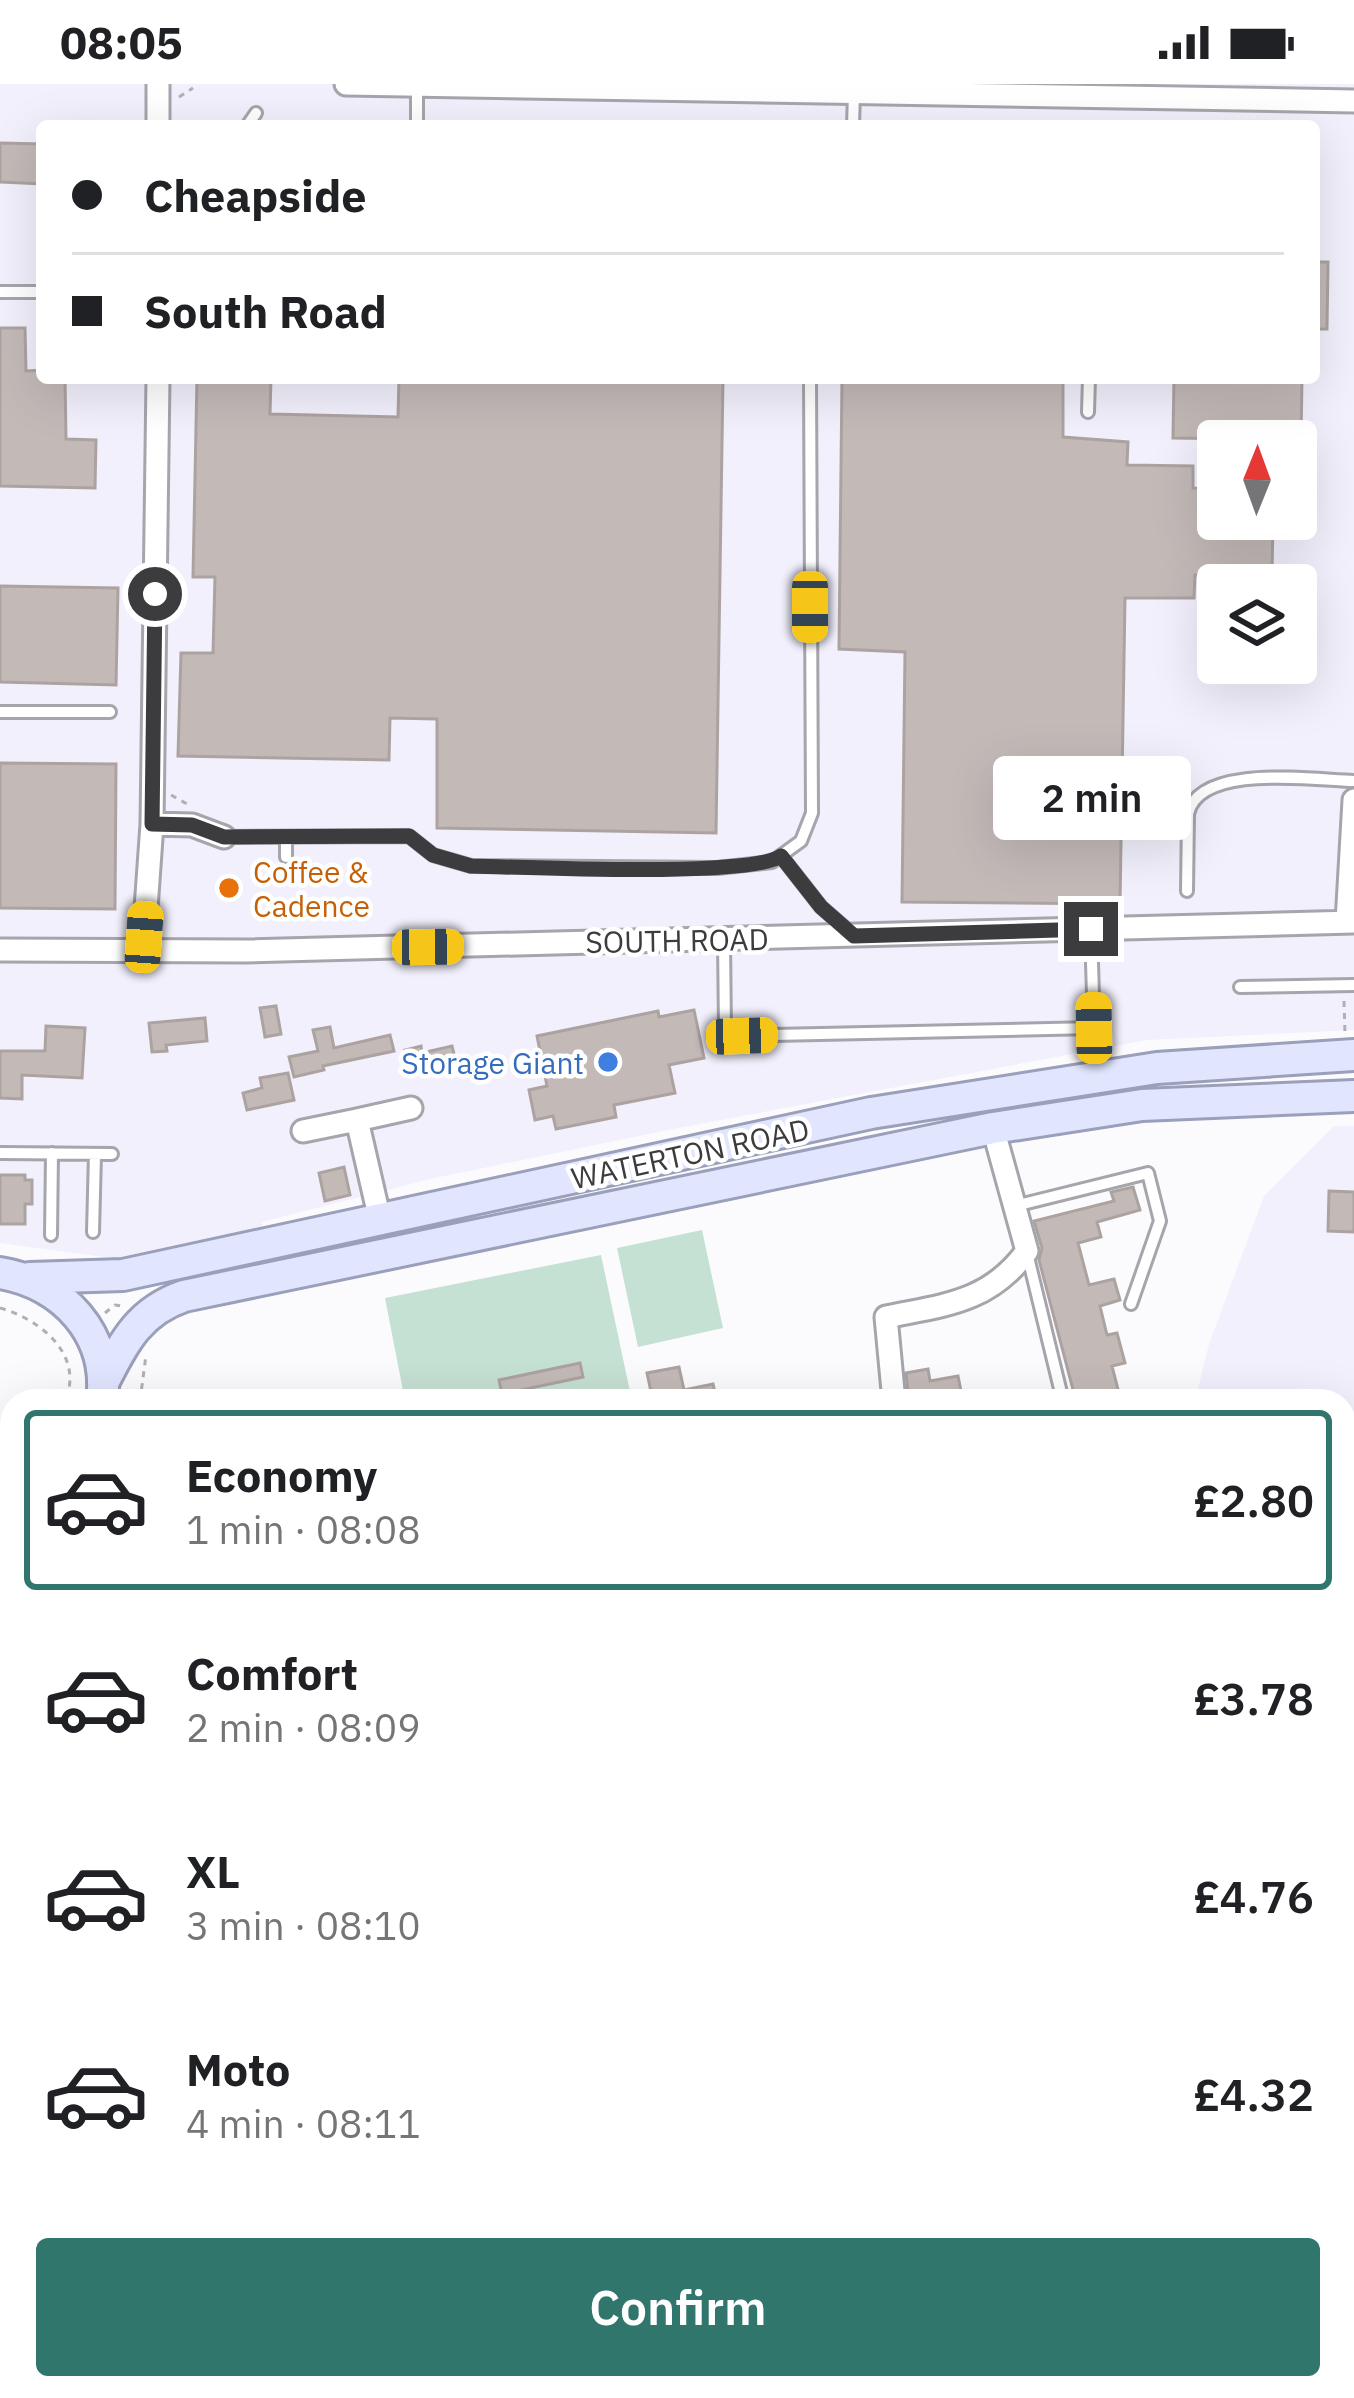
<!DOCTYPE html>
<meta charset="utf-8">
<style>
body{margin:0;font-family:"IBM Plex Sans",sans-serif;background:#f6f6f6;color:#202124;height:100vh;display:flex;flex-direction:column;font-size:45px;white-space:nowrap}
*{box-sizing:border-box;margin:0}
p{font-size:39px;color:#757577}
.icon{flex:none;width:66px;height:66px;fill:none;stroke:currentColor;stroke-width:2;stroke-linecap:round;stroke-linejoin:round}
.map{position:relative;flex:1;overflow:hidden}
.panel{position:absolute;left:0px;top:1305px;width:1356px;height:1011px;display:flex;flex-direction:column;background:#fff;border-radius:36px 36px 0 0;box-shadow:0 12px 48px #0002}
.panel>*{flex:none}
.banner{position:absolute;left:36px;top:36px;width:1284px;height:264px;border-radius:12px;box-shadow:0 12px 48px #0002;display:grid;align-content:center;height:264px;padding:0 36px;background:#fff}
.needle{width:78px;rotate:1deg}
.fabs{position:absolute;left:1197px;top:336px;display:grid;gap:24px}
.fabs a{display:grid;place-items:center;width:120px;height:120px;border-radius:12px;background:#fff;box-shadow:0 12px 48px #0002;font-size:60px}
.end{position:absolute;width:54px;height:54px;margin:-27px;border:15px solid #3c3c3f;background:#fff;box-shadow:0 0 0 6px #fff}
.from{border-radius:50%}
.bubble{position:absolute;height:84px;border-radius:12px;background:#fff;box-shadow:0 12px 48px #0002;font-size:39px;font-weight:600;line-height:84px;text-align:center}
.car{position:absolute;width:36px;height:72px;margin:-36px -18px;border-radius:15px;box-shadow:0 0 9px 3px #0007;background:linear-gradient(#f5c518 24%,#345 0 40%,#f5c518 0 76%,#345 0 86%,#f5c518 0)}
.banner b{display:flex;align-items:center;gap:42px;height:114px;font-size:45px}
.banner b+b{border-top:3px solid #e0e0e0}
.banner i{width:30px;height:30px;background:#202124}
ul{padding:21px 0 0;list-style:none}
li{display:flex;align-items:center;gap:36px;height:180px;margin:0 24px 18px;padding:0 12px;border:6px solid transparent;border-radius:12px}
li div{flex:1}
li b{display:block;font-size:45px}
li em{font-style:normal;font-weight:600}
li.active{border-color:#30766c}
li>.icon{width:108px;height:108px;stroke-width:1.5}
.button{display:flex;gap:24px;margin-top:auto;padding:24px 36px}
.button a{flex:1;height:138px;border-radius:12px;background:#30766c;color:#fff;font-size:48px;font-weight:600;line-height:138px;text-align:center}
.status{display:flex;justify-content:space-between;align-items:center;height:84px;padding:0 60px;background:#fff;direction:ltr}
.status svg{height:33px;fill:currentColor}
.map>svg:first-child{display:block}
</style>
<div class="status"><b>08:05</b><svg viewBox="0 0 49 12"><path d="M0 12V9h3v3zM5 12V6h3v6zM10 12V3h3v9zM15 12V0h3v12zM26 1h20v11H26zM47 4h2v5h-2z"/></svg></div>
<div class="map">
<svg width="1354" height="2314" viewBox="0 0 1354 2314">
<rect width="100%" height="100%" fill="#fbfbfe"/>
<path fill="#f1f0fc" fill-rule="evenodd" d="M 0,0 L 1354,0 L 1354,946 L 1147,956 L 668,1046 L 430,1095 L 262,1138 L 262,1144 L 119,1175 L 0,1159 ZM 42,42 L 1314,42 L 1314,294 L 42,294 ZM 1218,357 L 1296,357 L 1296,435 L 1218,435 ZM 1218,501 L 1296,501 L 1296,579 L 1218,579 Z
M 1334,1042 L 1354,1042 L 1354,1928 L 1344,1928 L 1344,1317 L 1195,1317 L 1209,1260 L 1264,1112 Z
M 0,1406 L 12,1410 L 12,1637 L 0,1634 Z
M 1354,2127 L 1354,2314 L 1315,2314 L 1302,2304 L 1344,2304 L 1344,2132 Z"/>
<path fill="#c5e1d3" d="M 702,1146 L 723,1244 L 638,1263 L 617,1164 Z
M 601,1171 L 632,1317 L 405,1317 L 385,1214 Z
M 1073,2304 L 1170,2304 L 1182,2314 L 1082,2314 Z"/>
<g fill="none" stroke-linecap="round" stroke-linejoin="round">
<path stroke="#a7c9df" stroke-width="6" d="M 0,1606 L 12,1610
M 0,1988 L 12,1985
M 889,2304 L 889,2306"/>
<path stroke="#a7c9df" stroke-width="33" d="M 1344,2011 L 1354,2010
M 85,2314 L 104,2304"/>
</g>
<path fill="#c3bab8" stroke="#aca3a1" stroke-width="3" d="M 0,59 L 42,60 L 42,100 L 0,98 Z
M 1314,178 L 1328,178 L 1327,245 L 1314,245 Z
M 0,244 L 25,244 L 26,287 L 42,286 L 42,294 L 65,294 L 66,355 L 96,356 L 95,404 L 0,402 Z
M 197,294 L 271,294 L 270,330 L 398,333 L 399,294 L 723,294 L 716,749 L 437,744 L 437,635 L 390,634 L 389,676 L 178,672 L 181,569 L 213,569 L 215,493 L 193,493 Z
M 842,294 L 1063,294 L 1063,353 L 1128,358 L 1127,381 L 1193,382 L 1193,404 L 1218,405 L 1218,435 L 1273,435 L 1272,491 L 1195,491 L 1194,514 L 1125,514 L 1120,820 L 902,818 L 905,568 L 839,565 Z
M 1174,294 L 1302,294 L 1301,356 L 1173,354 Z
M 0,502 L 118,504 L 116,601 L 0,598 Z
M 1200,549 L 1218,549 L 1218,590 L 1199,589 Z
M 0,679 L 116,680 L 115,825 L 0,824 Z
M 276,922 L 281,950 L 265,953 L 260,924 Z
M 694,926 L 704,974 L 669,981 L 675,1009 L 614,1021 L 616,1033 L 556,1045 L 553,1032 L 535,1036 L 529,1006 L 547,1002 L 537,952 L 658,927 L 659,933 Z
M 205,934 L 207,957 L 166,961 L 167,967 L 152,968 L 149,939 Z
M 46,942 L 85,944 L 82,994 L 22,991 L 22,1015 L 0,1014 L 0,967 L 45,967 Z
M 330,943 L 334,964 L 390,951 L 394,967 L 323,982 L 324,986 L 294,993 L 289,973 L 318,967 L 313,946 Z
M 421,962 L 422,969 L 452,962 L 456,978 L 411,989 L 405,966 Z
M 288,989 L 294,1016 L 247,1026 L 243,1009 L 262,1004 L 260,994 Z
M 344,1083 L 350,1111 L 325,1117 L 319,1089 Z
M 0,1091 L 25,1091 L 25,1096 L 32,1096 L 32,1120 L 25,1120 L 25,1140 L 0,1140 Z
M 1133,1103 L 1140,1126 L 1097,1138 L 1101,1153 L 1078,1159 L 1089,1201 L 1114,1195 L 1120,1216 L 1100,1222 L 1107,1251 L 1117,1249 L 1125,1279 L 1112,1282 L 1121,1317 L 1076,1317 L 1039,1176 L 1042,1164 L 1034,1137 L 1114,1117 L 1111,1108 Z
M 1329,1107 L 1354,1108 L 1354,1148 L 1328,1147 Z
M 580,1279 L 583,1293 L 502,1310 L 499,1296 Z
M 679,1283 L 684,1306 L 713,1300 L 717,1317 L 653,1317 L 647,1289 Z
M 928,1285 L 930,1297 L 958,1292 L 963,1317 L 909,1317 L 906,1289 Z"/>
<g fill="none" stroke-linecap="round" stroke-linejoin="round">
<g stroke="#a5a5ac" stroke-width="16">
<path id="lane" d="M 417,1 L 417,42
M 247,42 L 256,29
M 853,42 L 854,9
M 0,208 L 42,208
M 1088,328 L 1089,294
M 0,628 L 110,628
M 224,753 L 409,752 L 433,771 L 471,782 L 717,784 L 772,778 L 801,757 L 812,729 L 810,294
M 286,753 L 286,773
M 781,772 L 821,823 L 852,850
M 1187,807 L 1188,730 C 1199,679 1314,696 1354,697
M 724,855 L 725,947 L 730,952 L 1094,944 L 1091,846
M 1240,903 L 1354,901
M 0,1069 L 112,1070
M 1015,1122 L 1148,1089 L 1160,1137 L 1131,1220
M 93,1148 L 95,1070
M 51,1151 L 52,1069
M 1027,1169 L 1063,1317
M 919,2304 L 923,2314"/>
</g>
<g stroke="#a5a5ac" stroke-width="27">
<path id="street" d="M 158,0 L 158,42
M 346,0 L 1354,17
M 152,740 L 192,741 L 224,753
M 1347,838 L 1354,716
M 0,866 L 246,867 L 1354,838
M 143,867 L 152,740 L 158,294
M 303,1047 L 357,1036
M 380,1136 L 357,1036 L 411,1024
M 893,1307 L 886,1233 C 944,1221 989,1219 1027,1167 L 993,1044
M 1344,1654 L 1350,1730 L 1354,1730
M 1344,2165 L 1354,2162"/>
</g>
<g stroke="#9a9fba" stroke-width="36">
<path id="primary" d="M 0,1189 C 63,1199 111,1251 102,1317
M 30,1194 L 123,1191 L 871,1029 L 1157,984 L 1354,971
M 105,1295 C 125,1256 140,1227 184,1212 L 993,1044 L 1142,1021 L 1354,1012
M 0,1390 L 12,1388
M 1190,2304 L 1202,2314
M 1243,2304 L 1255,2314"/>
</g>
<path stroke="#b0b0b3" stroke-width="3" stroke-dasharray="6 6" stroke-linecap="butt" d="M 179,13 L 193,4
M 171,711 L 189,721
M 1344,917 L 1345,950
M 0,1224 C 40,1235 85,1271 65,1317
M 105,1229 L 115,1221 L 122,1222
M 140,1317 L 146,1271
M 0,1360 L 12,1358
M 0,2300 L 12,2297"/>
<use href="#lane" stroke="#fff" stroke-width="10"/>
<use href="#street" stroke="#fff" stroke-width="21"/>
<use href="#primary" stroke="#e1e5fd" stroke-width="30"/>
<path stroke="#8a8a8d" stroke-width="6" stroke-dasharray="18 9" stroke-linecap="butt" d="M 0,1639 L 12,1642
M 1066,2304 L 1075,2314"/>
</g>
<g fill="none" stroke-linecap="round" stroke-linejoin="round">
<path stroke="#3c3c3f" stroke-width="15" d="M 155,510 L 152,740 L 192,741 L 224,753 L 409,752 L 433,771 L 471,782 C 524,783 748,794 781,772 L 821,823 L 854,852 L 1091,845"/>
</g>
<circle fill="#e8710a" stroke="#fff" stroke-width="4.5" cx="229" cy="804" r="12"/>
<circle fill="#3f7fe0" stroke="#fff" stroke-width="4.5" cx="608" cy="978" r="12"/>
<g text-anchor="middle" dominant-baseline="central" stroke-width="9" stroke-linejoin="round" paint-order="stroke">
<g font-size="30" fill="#c56008" stroke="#fff" text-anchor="start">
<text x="253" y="787">Coffee &amp;<tspan x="253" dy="34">Cadence</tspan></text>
</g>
<g font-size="30" fill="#3c3c3f" stroke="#fff">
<text transform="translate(677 856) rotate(-1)">SOUTH ROAD</text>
<text transform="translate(690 1069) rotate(-12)">WATERTON ROAD</text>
</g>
<g font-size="30" fill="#366cbe" stroke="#fff" text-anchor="end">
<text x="584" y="978">Storage Giant</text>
</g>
</g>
</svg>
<div class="fabs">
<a><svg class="needle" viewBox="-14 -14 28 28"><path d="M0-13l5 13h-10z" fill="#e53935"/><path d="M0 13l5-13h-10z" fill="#757577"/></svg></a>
<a><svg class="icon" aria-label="layers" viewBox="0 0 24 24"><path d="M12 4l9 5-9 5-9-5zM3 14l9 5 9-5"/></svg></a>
</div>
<i class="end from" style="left:155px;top:510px"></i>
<i class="end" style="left:1091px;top:845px"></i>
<div class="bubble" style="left:993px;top:672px;width:198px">2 min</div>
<i class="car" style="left:810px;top:523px;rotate:180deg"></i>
<i class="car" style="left:144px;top:853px;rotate:4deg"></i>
<i class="car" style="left:428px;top:863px;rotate:89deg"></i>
<i class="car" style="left:1094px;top:944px;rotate:359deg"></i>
<i class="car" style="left:742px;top:952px;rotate:88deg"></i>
<div class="banner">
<b><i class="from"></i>Cheapside</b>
<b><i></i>South Road</b>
</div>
<section class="panel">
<ul>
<li class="active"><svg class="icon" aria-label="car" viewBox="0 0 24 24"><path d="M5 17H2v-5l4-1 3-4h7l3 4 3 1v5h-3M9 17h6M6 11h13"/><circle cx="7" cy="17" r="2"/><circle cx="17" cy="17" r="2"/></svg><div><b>Economy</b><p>1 min · 08:08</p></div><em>£2.80</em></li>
<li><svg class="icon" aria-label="car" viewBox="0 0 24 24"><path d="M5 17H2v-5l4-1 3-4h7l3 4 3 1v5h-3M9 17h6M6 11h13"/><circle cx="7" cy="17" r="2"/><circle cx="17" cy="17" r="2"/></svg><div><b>Comfort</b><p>2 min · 08:09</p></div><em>£3.78</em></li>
<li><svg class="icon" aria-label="car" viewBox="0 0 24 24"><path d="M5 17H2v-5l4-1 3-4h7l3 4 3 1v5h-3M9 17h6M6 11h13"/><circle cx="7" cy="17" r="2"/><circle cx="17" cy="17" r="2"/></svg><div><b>XL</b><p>3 min · 08:10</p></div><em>£4.76</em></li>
<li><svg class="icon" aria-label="car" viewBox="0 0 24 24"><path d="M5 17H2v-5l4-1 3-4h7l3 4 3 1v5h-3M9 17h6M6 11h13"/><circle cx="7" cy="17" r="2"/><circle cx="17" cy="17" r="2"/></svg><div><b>Moto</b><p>4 min · 08:11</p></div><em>£4.32</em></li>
</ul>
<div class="button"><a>Confirm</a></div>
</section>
</div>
